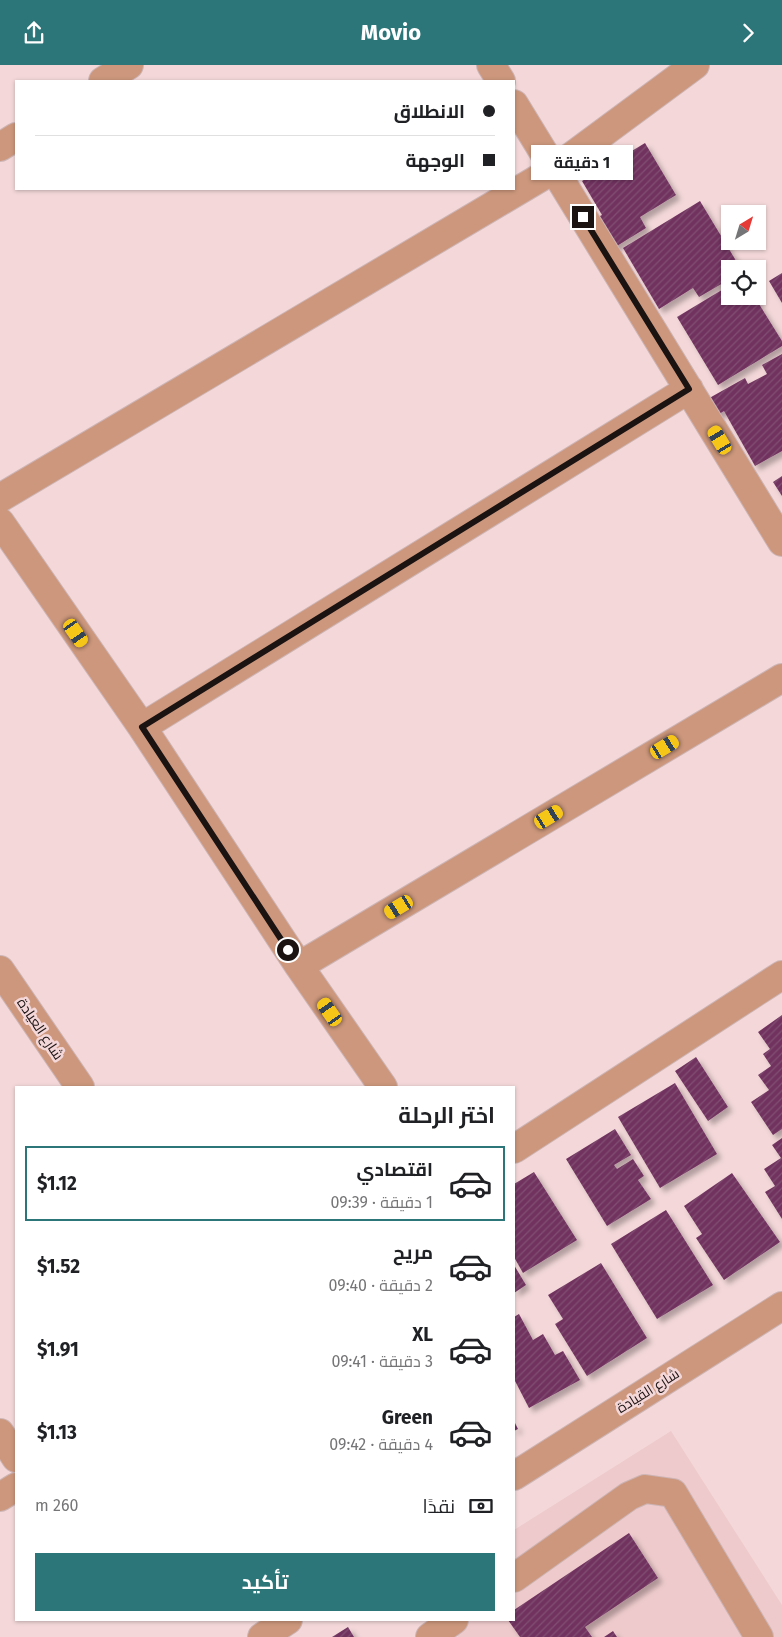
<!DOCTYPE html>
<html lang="ar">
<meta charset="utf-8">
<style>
body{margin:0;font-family:"Fira Sans",Cairo,sans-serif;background:#f6f6f6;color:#202124;direction:rtl;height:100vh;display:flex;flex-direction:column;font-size:19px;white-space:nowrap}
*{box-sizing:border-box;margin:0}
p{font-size:16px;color:#757577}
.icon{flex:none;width:28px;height:28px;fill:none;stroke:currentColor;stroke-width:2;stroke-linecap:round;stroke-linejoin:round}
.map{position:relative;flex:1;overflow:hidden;direction:ltr}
.drawer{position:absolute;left:15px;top:1021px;width:500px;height:535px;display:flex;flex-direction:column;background:#fff;border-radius:0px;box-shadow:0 1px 4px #0004;direction:rtl}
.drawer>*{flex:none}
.banner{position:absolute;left:15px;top:15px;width:500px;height:110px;border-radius:0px;box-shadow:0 1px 4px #0004;direction:rtl;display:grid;align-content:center;height:110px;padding:0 20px;background:#fff}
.needle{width:32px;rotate:38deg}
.buttons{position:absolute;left:721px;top:140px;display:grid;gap:10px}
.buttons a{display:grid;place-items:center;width:45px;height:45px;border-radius:0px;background:#fff;box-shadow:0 1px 4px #0004;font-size:25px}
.end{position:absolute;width:22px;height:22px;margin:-11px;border:6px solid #1b1212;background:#fff;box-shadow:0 0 0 2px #fff}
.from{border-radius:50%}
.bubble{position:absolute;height:35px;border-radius:0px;background:#fff;box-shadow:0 1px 4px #0004;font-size:16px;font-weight:700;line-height:35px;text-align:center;direction:rtl}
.car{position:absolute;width:15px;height:30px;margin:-15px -8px;border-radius:6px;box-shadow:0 0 4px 1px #0007;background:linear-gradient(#f5c518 24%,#345 0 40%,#f5c518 0 76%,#345 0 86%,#f5c518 0)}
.banner b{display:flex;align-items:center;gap:18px;height:48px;font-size:19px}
.banner b+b{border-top:1px solid #e0e0e0}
.banner i{width:12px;height:12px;background:#202124}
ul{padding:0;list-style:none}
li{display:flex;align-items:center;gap:15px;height:75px;margin:0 10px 8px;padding:0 10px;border:2px solid transparent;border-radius:0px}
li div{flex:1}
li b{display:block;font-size:19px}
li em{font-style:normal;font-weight:700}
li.selected{border-color:#2c767a}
li>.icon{width:45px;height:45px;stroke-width:1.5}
h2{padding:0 20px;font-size:22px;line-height:60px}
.pay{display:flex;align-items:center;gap:12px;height:55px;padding:0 20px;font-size:19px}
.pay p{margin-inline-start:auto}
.cta{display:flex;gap:10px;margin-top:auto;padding:10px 20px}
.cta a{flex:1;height:58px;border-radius:0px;background:#2c767a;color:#fff;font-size:20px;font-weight:700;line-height:58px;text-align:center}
header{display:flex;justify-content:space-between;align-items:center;height:65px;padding:0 20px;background:#2c767a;color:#fff;font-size:22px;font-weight:700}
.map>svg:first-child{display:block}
</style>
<header><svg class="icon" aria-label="forward" viewBox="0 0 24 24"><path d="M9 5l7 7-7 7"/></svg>Movio<svg class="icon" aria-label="share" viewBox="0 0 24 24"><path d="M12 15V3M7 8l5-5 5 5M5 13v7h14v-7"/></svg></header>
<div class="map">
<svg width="782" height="1572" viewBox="0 0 782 1572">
<defs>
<pattern id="building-hatch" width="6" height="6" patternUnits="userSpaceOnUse" patternTransform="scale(1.25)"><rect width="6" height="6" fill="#713360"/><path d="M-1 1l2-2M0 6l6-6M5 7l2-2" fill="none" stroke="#804e72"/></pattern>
<filter id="shadow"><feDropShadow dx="4.5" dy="4.5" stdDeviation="2.5" flood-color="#0004"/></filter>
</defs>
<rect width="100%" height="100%" fill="#f4d8d9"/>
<path fill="#eecacc" d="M 671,1366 L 782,1540 L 782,1572 L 458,1572 L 447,1555 L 514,1555 L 514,1465 Z"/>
<path fill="url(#building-hatch)" filter="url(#shadow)" d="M 645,78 L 676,130 L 640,152 L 646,163 L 612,184 L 594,154 L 602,150 L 582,116 Z
M 700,136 L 741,204 L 730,204 L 730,214 L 699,232 L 693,223 L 659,244 L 623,183 Z
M 782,208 L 782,238 L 769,216 Z
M 730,220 L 730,231 L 754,231 L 782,276 L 782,281 L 718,320 L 677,252 Z
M 782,289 L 782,386 L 755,401 L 724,346 L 714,352 L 704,336 L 745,313 L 748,319 L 767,309 L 762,300 Z
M 782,411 L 782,431 L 773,417 Z
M 782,950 L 782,1064 L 773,1070 L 751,1037 L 769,1025 L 758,1010 L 771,1001 L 763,989 L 770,984 L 758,967 Z
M 696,992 L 728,1042 L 708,1056 L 675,1006 Z
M 675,1018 L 717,1089 L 660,1123 L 618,1052 Z
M 615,1064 L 631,1090 L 614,1100 L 617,1104 L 633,1094 L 644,1111 L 638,1115 L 651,1134 L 607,1161 L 566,1094 Z
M 782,1073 L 782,1154 L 765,1127 L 775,1121 L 764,1104 L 781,1093 L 772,1080 Z
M 534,1107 L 577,1175 L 523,1208 L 514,1192 L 514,1119 Z
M 732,1108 L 780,1177 L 724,1215 L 696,1173 L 702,1169 L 684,1141 Z
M 666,1145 L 713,1220 L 657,1254 L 611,1179 Z
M 601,1198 L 647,1273 L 587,1311 L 555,1259 L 563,1254 L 548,1230 Z
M 514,1200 L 526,1220 L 514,1228 Z
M 519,1249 L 533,1275 L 543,1269 L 555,1290 L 563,1286 L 580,1315 L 529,1343 L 514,1314 L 514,1252 Z
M 514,1356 L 518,1364 L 514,1366 Z
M 629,1468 L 658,1513 L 585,1562 L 592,1572 L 520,1572 L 508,1555 L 514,1555 L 514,1545 Z
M 348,1562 L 354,1572 L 332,1572 Z
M 613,1566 L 617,1572 L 604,1572 Z"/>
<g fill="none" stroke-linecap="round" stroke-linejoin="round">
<g stroke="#cdb4b5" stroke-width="30">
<path id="minor" d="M 491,0 L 501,16
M 103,16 L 129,0
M 514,39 L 782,477
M 0,82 L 16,72
M 0,433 L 553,105 L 695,0
M 0,457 L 142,662 L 299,901 L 383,1022
M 142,662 L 689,324
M 299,901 L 782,613
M 0,905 L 80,1022
M 514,1084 L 782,910
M 0,1368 L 16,1393
M 514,1411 L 782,1241
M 0,1432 L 16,1422
M 514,1513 L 629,1431 L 645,1424 L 673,1428 L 759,1572
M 262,1572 L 288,1555
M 430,1572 L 454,1555"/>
</g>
<use href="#minor" stroke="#cc977c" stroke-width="28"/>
</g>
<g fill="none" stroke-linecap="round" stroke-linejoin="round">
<path stroke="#1b1212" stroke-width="6" d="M 288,885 L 142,662 L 689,324 L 583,152"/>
</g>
<g text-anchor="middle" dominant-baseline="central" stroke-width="5" stroke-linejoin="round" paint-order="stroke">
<g font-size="14" fill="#1b1212" stroke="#f4d8d9">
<text transform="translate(40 964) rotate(56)">شارع العيادة</text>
<text transform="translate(648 1326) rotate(-32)">شارع القيادة</text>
</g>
</g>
</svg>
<div class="buttons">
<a><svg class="needle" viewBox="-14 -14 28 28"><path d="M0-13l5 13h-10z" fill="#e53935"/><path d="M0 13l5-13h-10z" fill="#757577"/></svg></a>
<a><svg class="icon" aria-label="locate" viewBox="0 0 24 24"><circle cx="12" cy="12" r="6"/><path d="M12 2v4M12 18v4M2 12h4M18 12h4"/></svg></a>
</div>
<i class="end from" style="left:288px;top:885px"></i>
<i class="end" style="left:583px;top:152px"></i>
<div class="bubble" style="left:531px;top:80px;width:102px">1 دقيقة</div>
<i class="car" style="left:720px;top:375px;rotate:329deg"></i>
<i class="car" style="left:76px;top:568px;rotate:145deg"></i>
<i class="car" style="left:665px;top:682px;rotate:59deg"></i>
<i class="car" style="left:549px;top:752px;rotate:59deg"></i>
<i class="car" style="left:399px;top:842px;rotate:239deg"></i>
<i class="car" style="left:330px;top:947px;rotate:325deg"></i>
<div class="banner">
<b><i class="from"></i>الانطلاق</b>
<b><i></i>الوجهة</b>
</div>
<section class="drawer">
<h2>اختر الرحلة</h2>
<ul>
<li class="selected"><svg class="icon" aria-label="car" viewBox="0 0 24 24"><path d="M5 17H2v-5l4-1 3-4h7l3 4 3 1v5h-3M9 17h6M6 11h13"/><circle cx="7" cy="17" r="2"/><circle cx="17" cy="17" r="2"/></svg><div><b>اقتصادي</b><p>1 دقيقة · 09:39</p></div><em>$1.12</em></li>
<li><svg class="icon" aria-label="car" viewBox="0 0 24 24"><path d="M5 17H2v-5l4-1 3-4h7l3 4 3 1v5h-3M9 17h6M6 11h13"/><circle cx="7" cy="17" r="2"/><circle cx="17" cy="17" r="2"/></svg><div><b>مريح</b><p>2 دقيقة · 09:40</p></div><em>$1.52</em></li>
<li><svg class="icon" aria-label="car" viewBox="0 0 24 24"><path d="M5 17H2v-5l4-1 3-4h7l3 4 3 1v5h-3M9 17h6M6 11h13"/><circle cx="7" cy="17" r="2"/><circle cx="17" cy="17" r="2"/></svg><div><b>XL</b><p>3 دقيقة · 09:41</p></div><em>$1.91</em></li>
<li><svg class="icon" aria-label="car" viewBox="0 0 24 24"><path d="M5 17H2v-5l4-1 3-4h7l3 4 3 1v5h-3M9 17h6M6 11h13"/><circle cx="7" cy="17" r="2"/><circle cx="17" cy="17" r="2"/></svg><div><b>Green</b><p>4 دقيقة · 09:42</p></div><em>$1.13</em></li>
</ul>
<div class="pay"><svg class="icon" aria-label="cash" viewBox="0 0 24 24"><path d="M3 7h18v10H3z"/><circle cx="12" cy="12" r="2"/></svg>نقدًا<p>260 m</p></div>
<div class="cta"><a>تأكيد</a></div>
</section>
</div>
